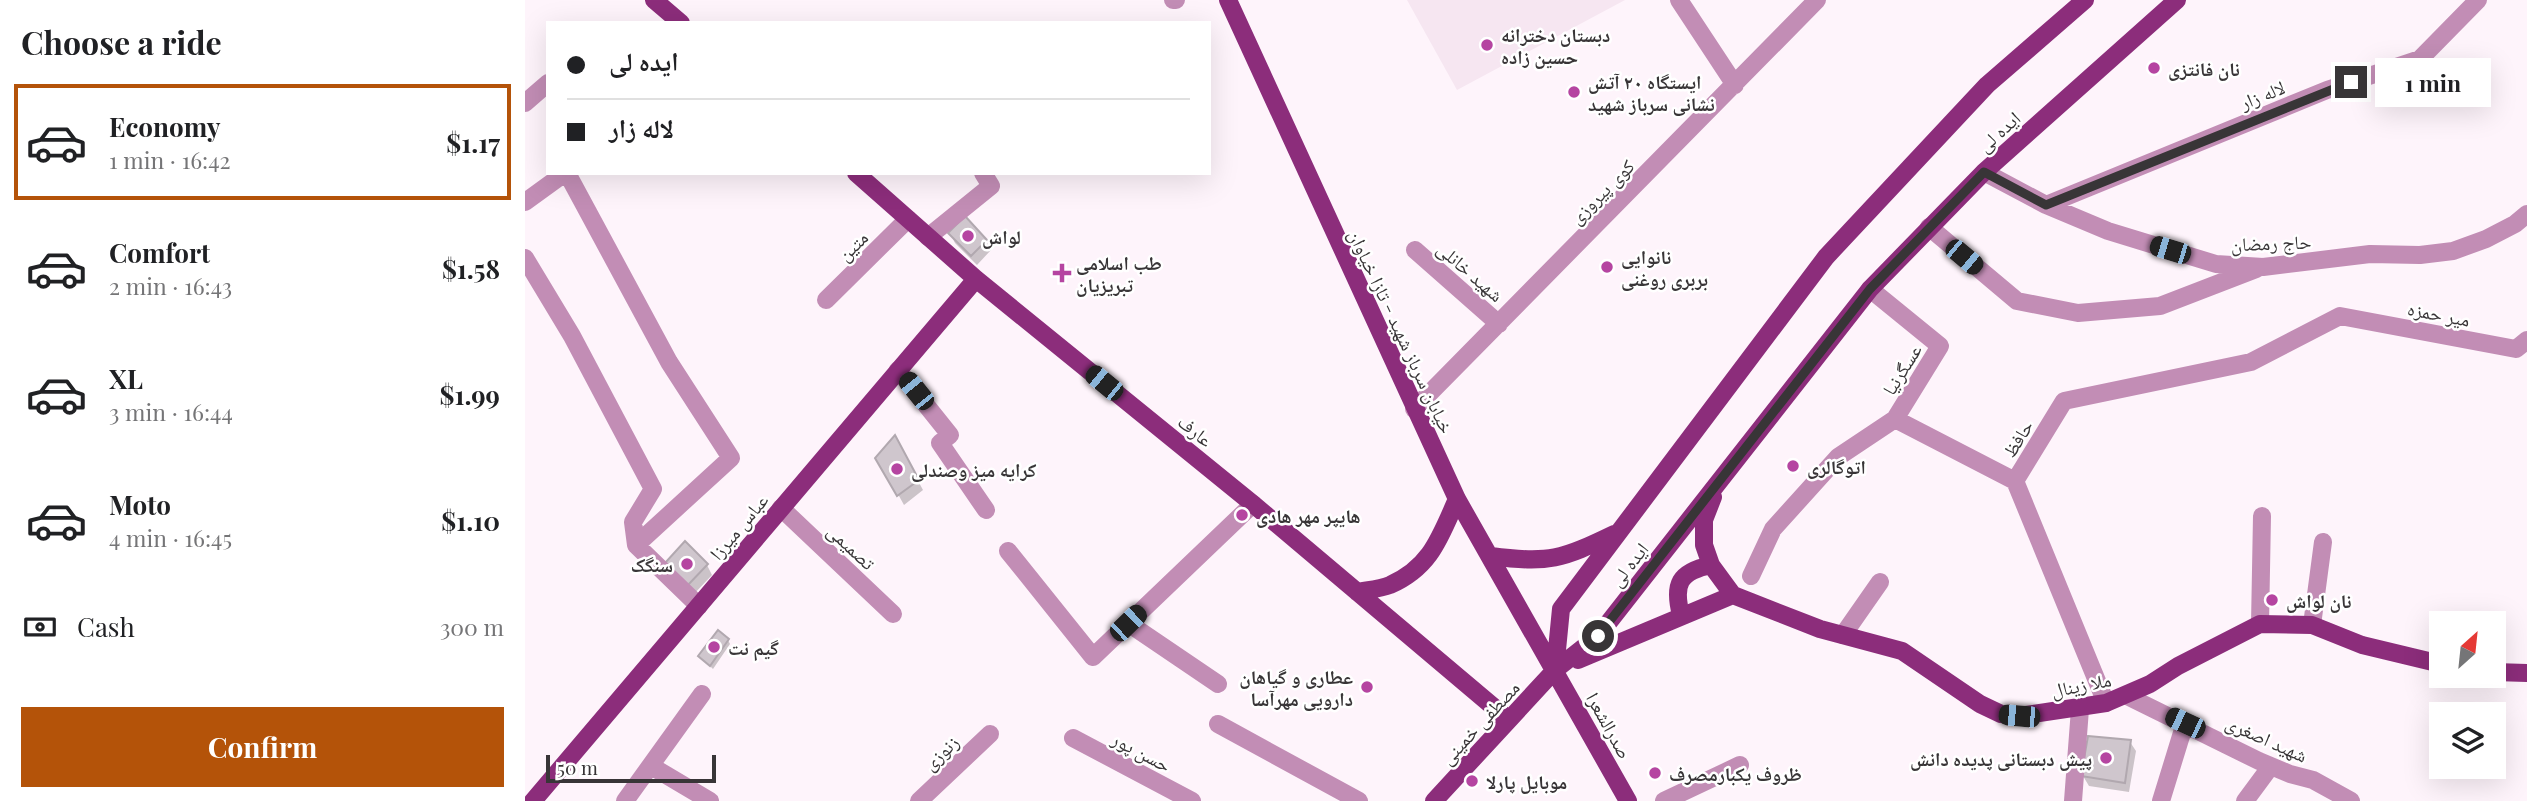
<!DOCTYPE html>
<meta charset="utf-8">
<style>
body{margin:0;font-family:"Playfair Display","Noto Naskh Arabic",serif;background:#f6f6f6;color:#202124;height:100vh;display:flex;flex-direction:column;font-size:26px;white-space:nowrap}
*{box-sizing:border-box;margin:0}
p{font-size:23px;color:#757577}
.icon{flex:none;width:38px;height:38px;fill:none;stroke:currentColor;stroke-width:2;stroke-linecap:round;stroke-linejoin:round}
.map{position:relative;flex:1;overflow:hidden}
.panel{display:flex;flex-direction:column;background:#fff;width:525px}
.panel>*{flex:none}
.banner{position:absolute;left:21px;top:21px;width:665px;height:154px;border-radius:0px;box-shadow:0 7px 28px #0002;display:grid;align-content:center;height:154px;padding:0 21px;background:#fff}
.needle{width:46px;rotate:27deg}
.fabs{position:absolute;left:1904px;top:611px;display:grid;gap:14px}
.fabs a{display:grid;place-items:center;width:77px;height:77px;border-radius:0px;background:#fff;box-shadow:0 7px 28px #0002;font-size:35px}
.scale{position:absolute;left:21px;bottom:18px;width:170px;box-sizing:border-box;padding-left:7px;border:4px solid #383537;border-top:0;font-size:19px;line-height:24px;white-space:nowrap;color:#383537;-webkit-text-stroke:5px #fff;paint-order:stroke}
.end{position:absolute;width:32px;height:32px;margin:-16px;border:9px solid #383537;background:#fff;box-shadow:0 0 0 4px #fff}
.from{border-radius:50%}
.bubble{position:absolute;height:49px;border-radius:0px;background:#fff;box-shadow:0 7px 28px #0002;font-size:23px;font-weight:700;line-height:49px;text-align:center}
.car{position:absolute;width:21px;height:42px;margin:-21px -10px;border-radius:9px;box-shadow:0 0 5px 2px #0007;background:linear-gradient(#222 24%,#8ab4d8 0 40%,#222 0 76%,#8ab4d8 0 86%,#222 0)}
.banner b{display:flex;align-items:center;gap:24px;height:66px;font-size:26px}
.banner b+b{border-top:2px solid #e0e0e0}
.banner i{width:18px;height:18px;background:#202124}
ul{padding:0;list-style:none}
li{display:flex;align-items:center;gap:21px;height:116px;margin:0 14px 10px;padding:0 7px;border:4px solid transparent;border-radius:0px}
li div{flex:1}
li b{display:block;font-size:26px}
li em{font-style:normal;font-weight:700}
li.active{border-color:#b45309}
li>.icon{width:63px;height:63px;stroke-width:1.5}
h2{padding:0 21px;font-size:32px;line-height:84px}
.pay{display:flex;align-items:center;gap:18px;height:77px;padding:0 21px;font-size:26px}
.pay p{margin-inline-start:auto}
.button{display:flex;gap:14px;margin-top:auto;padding:14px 21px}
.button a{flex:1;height:80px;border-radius:0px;background:#b45309;color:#fff;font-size:28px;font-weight:700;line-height:80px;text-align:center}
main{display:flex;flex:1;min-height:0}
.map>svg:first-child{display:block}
</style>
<main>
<section class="panel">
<h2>Choose a ride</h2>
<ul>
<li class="active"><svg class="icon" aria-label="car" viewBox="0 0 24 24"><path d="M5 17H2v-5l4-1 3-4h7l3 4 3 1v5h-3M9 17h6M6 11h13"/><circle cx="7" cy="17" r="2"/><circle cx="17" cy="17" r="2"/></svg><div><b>Economy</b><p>1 min · 16:42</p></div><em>$1.17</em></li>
<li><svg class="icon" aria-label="car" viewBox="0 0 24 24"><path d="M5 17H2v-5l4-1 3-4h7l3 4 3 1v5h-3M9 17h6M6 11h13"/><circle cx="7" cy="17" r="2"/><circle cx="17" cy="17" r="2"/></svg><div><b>Comfort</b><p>2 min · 16:43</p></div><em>$1.58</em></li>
<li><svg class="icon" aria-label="car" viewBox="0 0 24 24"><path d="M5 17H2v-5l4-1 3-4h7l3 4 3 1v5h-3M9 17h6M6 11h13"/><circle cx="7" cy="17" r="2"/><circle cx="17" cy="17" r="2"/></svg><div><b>XL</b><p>3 min · 16:44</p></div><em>$1.99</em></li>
<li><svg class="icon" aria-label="car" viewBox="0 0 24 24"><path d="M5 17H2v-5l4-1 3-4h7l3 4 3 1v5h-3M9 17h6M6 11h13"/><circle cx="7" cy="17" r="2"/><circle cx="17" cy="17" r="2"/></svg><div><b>Moto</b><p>4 min · 16:45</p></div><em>$1.10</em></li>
</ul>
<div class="pay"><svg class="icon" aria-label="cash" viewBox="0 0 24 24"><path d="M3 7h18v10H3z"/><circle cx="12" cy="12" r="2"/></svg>Cash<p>300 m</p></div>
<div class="button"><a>Confirm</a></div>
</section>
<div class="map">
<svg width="2002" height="801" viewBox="0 0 2002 801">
<rect width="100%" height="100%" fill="#fef4fb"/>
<path fill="#f6e6f1" d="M 882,0 L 1100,0 L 932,90 Z"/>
<path fill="#0003" d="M 425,233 L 461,241 L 466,250 L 452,265 L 430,243 Z
M 370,438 L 398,490 L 379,505 L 353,458 Z
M 160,544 L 182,565 L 187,575 L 168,595 L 142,564 Z
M 203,640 L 205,644 L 188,669 L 175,656 Z
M 1605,742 L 1611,751 L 1604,792 L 1564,786 L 1558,776 Z"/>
<path fill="#cfc6cd" stroke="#b1a8af" stroke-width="2" d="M 440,216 L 462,240 L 446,256 L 423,233 Z
M 370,435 L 394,480 L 372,496 L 350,458 Z
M 160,541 L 183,564 L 162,586 L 140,563 Z
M 193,630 L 204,639 L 185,666 L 173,656 Z
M 1563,736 L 1606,740 L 1600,783 L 1556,776 Z"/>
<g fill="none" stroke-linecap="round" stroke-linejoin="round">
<path stroke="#c28db5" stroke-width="18" d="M 648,0 L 651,0
M 1154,0 L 1210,85
M 0,103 L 23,83
M 1459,172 L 1521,205 L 1583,231 L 1691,264 L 1738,267 L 1845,254 L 1895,255 L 1928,251 L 1961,239 L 1990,224 L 2002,214
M 42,173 L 144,362 L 206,458 L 111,545
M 0,202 L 40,173
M 1521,205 L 1802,90 L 1895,59 L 1953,0
M 1404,227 L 1492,301 L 1553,313 L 1635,306 L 1731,269
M 403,237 L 466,186 L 458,173
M 890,250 L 974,324
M 0,258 L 47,336 L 128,489 L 108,522 L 111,545 L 174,606
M 301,300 L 383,219
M 373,370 L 425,435 L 415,443 L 461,510
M 889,409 L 1292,0
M 1370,419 L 1490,481 L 1539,401 L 1726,362 L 1815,316 L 1991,349 L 2002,340
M 1490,481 L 1581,703
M 256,508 L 368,614
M 483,551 L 568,657 L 728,504
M 1226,576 L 1248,529 L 1313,457 L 1370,419 L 1415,346 L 1345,289
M 603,623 L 693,684
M 1735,624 L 1737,516
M 1787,625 L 1798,542
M 1318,635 L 1355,582
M 1602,696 L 1734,761 L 1765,774 L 1788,780 L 1826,801
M 693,724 L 834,801
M 548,738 L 667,801
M 126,766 L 185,801
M 100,801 L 177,694
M 394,801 L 465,734
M 1139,801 L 1215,765
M 1548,801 L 1555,709
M 1636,801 L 1660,723
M 1720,801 L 1746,766"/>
<path stroke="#8c2d7b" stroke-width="18" d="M 129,0 L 156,23
M 703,0 L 932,499 L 1103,801
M 331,173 L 451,279 L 728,504 L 984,720
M 1188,497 L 1179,520 L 1179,545 L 1186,565 L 1208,595 L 1295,629 L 1377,651 L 1455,704 L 1476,714 L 1494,716 L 1581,703 L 1625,684 L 1653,666 L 1735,624 L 1787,625 L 1837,645 L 1916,664
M 966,556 C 1024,564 1037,559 1089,534
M 832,592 C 842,590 855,589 865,585 C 906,567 915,537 932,499
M 1156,615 C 1148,584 1154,572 1186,565
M 1053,660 L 1208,595
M 1030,670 L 1036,609 L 1301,257 L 1462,85 L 1560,0
M 1969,672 L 2002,673
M 8,801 L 451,279
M 909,801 L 1030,670 L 1073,636 L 1345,289 L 1459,172 L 1652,0"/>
</g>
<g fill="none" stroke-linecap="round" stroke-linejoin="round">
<path stroke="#383537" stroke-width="9" d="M 1073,636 L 1345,289 L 1459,172 L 1521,205 L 1826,82"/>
</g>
<g fill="#b545a1" stroke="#fff" stroke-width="2.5">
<circle cx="962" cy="45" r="7"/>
<circle cx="1629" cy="68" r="7"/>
<circle cx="1049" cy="92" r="7"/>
<circle cx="443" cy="236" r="7"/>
<circle cx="1082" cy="267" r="7"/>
<path d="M533.5 262.5h7v7h7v7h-7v7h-7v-7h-7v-7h7z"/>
<circle cx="1268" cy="466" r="7"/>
<circle cx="372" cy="469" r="7"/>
<circle cx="717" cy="515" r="7"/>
<circle cx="162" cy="564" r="7"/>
<circle cx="1747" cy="600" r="7"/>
<circle cx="189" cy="647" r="7"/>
<circle cx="842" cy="687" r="7"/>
<circle cx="1581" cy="758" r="7"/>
<circle cx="1130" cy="773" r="7"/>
<circle cx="947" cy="781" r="7"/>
</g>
<g text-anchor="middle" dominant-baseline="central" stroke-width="5" stroke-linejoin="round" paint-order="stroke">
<g font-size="19" font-weight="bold" fill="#383537" stroke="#fff" text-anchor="start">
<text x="976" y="34">دبستان دخترانه<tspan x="976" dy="22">حسین زاده</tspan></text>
<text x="1643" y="68">نان فانتزی</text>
<text x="1063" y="81">ایستگاه ۲۰ آتش<tspan x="1063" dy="22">نشانی سرباز شهید</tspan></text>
<text x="457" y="236">لواش</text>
<text x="1096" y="256">نانوایی<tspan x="1096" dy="22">بربری روغنی</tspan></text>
<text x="551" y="262">طب اسلامی<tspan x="551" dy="22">تبریزیان</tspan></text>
<text x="1282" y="466">اتوگالری</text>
<text x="386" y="469">کرایه میز وصندلی</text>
<text x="731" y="515">هایپر مهر هادی</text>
<text x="148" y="564" text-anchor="end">سنگک</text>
<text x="1761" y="600">نان لواش</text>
<text x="203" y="647">گیم نت</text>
<text x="828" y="676" text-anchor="end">عطاری و گیاهان<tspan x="828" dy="22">دارویی مهرآسا</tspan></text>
<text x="1567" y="758" text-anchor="end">پیش دبستانی پدیده دانش</text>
<text x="1144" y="773">ظروف یکبارمصرف</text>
<text x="961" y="781">موبایل پارلا</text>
</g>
<g font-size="19" fill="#383537" stroke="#fff">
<text transform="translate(1737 94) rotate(-22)">لاله زار</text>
<text transform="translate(1473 131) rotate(-42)">ایده لى</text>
<text transform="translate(1076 191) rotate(-45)">کوی پیروزی</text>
<text transform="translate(1746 242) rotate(-2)">حاج رمضان</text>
<text transform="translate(327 245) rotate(-44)">متین</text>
<text transform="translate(946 271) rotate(41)">شهید خانلی</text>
<text transform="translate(1914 313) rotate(11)">میر حمزه</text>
<text transform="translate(877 331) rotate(65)">خیابان سرباز شهید - تازا خیاوان</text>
<text transform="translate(1376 369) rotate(-58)">عسگرنیا</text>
<text transform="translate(671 430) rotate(39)">عارف</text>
<text transform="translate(1492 438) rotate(-58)">حافظ</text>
<text transform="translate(213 526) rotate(-50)">عباس میرزا</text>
<text transform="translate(327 546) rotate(43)">تصمیمی</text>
<text transform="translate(1103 564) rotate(-52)">ایده لى</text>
<text transform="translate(1556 684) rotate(-11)">ملا زینال</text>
<text transform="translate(954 722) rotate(-47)">مصطفی خمینی</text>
<text transform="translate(1085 725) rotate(61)">صدرالشعرا</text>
<text transform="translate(1742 738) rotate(24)">شهید اصغری</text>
<text transform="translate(617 751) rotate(28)">حسن پور</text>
<text transform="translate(415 752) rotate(-43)">زنوزی</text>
</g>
</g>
</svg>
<div class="fabs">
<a><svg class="needle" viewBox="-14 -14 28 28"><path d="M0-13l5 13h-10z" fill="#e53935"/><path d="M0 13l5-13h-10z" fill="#757577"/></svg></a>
<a><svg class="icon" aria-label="layers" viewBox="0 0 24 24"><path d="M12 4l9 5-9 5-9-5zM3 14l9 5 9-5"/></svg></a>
</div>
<div class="scale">50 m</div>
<i class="end from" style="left:1073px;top:636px"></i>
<i class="end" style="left:1826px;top:82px"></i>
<div class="bubble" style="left:1850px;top:58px;width:116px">1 min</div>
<i class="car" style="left:1645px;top:250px;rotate:287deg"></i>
<i class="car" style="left:1439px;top:257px;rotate:130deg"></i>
<i class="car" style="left:579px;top:383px;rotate:309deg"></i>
<i class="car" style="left:391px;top:391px;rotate:321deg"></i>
<i class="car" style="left:603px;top:623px;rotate:46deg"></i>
<i class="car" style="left:1494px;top:716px;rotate:275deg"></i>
<i class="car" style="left:1660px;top:723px;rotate:295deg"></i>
<div class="banner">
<b><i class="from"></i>ایده لى</b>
<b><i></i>لاله زار</b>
</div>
</div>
</main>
